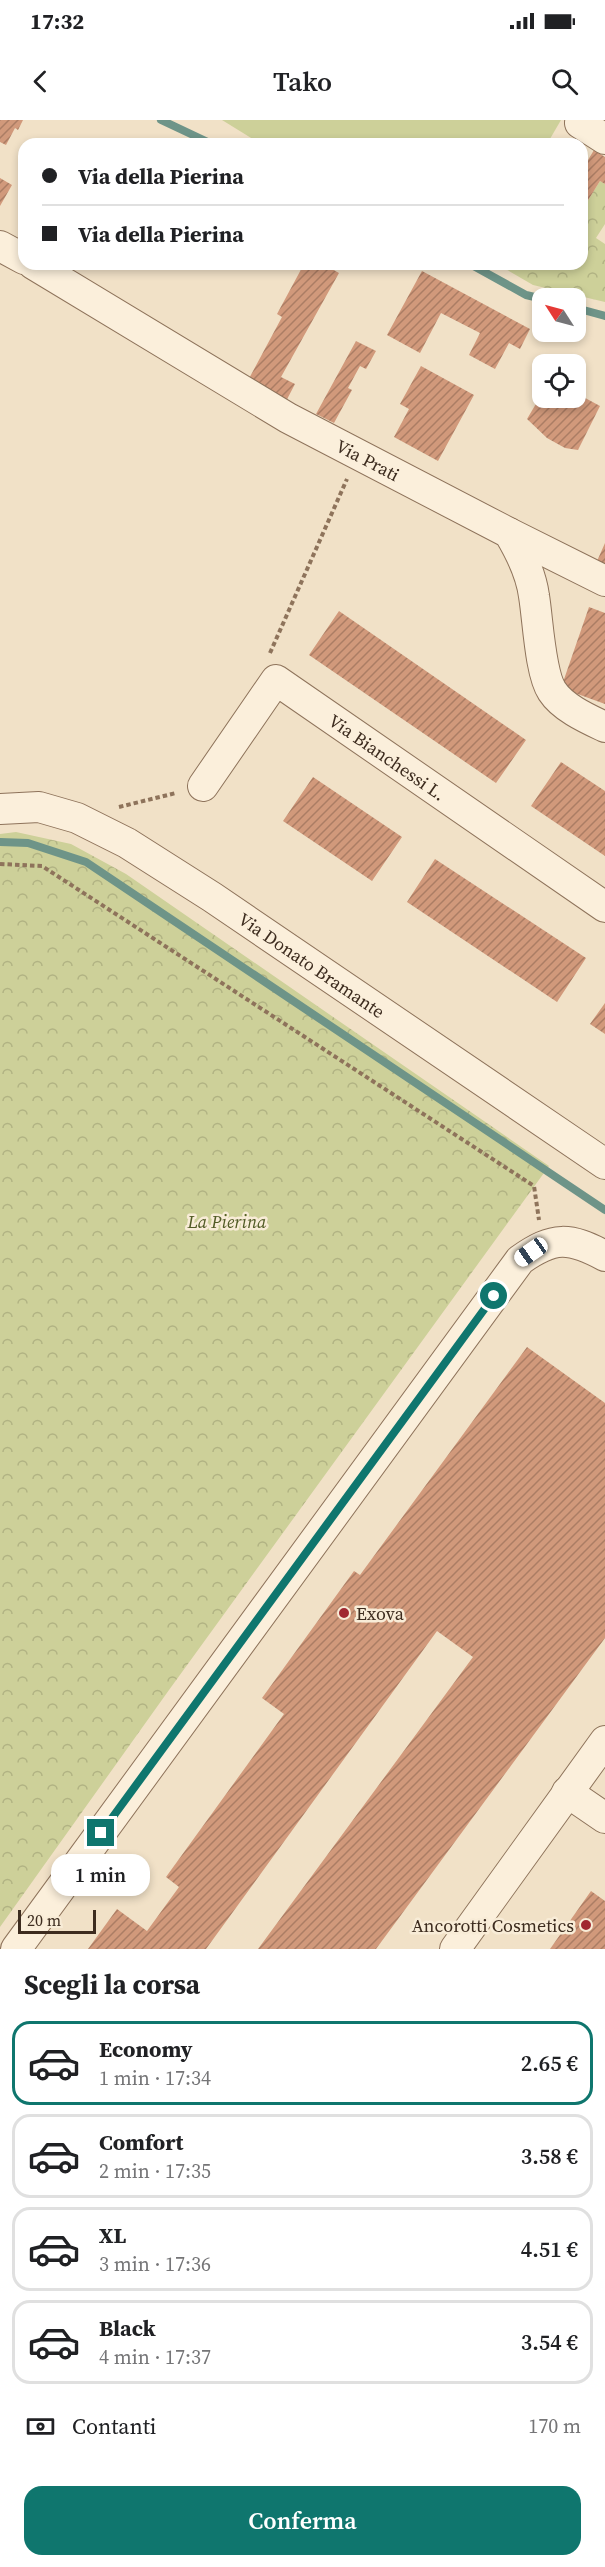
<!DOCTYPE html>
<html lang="it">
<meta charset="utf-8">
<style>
body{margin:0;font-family:"Source Serif 4",serif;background:#f6f6f6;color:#202124;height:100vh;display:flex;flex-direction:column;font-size:22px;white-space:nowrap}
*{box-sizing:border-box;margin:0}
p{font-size:20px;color:#757577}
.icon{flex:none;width:33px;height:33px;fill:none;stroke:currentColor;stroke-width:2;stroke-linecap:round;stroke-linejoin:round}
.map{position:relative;height:1829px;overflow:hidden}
.side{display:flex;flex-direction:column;background:#fff;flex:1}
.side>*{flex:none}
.hud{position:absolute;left:18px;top:18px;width:570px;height:132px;border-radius:18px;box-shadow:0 3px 9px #0003;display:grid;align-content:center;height:132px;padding:0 24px;background:#fff}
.needle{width:39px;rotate:306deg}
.buttons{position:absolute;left:532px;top:168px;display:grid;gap:12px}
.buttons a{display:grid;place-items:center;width:54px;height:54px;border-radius:12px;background:#fff;box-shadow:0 3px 9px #0003;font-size:30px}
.scale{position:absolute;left:18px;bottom:15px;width:78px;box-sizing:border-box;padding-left:6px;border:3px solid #3d2c1f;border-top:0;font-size:16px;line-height:21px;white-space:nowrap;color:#3d2c1f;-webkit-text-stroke:4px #f8ecd7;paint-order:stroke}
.end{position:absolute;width:27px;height:27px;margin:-14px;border:8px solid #0f766e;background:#fff;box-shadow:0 0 0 3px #fff}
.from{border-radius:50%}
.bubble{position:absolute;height:42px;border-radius:18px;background:#fff;box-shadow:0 3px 9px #0003;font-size:20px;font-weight:600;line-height:42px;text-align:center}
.car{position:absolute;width:18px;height:36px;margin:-18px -9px;border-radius:8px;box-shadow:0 0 4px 2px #0007;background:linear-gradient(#fff 24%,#345 0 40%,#fff 0 76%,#345 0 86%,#fff 0)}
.hud b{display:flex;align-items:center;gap:21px;height:57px;font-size:22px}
.hud b+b{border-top:2px solid #e0e0e0}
.hud i{width:15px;height:15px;background:#202124}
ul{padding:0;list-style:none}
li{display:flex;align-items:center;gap:18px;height:84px;margin:0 12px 9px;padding:0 12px;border:3px solid #e0e0e0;border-radius:18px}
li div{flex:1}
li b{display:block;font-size:22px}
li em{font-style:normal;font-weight:600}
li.active{border-color:#0f766e}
li>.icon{width:54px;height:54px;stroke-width:1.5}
h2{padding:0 24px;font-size:27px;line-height:72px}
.pay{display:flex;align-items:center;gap:15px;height:66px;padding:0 24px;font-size:22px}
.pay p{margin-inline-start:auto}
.button{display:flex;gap:12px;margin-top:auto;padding:12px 24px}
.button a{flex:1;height:69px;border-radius:18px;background:#0f766e;color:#fff;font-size:24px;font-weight:600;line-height:69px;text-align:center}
.status{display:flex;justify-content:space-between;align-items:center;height:42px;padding:0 30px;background:#fff;direction:ltr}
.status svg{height:16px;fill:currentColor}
header{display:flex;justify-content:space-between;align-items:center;height:78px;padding:0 24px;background:#fff;font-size:27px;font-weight:600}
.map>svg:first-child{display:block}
</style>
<div class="status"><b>17:32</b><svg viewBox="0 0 49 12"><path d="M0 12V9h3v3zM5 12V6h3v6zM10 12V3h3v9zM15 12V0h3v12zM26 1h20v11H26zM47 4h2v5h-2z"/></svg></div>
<header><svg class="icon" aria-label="back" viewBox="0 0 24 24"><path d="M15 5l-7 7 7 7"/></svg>Tako<svg class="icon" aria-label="search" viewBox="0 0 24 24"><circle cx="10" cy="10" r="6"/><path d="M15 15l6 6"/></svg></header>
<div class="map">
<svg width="605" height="1829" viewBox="0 0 605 1829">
<defs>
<pattern id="park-crowns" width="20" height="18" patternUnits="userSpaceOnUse" patternTransform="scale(1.5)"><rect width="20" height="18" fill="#cdd099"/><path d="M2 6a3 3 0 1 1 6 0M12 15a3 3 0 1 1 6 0" fill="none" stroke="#b1b383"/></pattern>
<pattern id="building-hatch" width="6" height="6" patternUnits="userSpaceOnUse" patternTransform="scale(1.5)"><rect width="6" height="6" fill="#d1997b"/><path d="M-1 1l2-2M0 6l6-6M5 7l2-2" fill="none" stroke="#ab7d64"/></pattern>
</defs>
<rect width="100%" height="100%" fill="#f1e1c7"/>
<path fill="#cdd099" d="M 222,0 L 561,0 L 547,24 L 261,24 Z"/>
<path fill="url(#park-crowns)" d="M 600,61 L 605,64 L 605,104 L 596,118 L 605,124 L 605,182 L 533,165 L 497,144 L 582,144 L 582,90 Z
M 16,712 L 71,724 L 126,754 L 549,1046 L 169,1570 L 0,1807 L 0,714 Z"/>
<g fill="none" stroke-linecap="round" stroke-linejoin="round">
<path stroke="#6e9488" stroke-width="8" d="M 161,0 L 212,24
M 470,144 L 526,175 L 543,179
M 576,188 L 605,196
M 0,722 L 28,723 L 86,742 L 605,1090"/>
</g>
<path fill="url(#building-hatch)" d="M 0,0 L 23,0 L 18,10 L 15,8 L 6,25 L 0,22 Z
M 594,30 L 605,37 L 605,64 L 600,61 L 582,90 L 582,50 Z
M 0,58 L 12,65 L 0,86 Z
M 304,144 L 323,144 L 339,153 L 281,257 L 295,264 L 283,287 L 245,266 L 282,197 L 277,194 Z
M 422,151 L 530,209 L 520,229 L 509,223 L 495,249 L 469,235 L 480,213 L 441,193 L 420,233 L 387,215 Z
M 356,221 L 376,231 L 366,249 L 360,246 L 348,268 L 352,270 L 334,303 L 316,294 Z
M 421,246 L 474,275 L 438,341 L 394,317 L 409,289 L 400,284 Z
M 543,272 L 543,278 L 576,278 L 576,273 L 600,286 L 578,330 L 565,328 L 547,318 L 527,299 Z
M 605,423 L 605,453 L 594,448 Z
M 589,487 L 605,493 L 605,584 L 561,568 Z
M 339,491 L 526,620 L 496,663 L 309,535 Z
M 561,642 L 605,671 L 605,736 L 531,686 Z
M 313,657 L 402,717 L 372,761 L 283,701 Z
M 435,739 L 586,838 L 557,882 L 407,782 Z
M 605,883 L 605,914 L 590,904 Z
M 527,1227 L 605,1283 L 605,1518 L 376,1829 L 258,1829 L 473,1537 L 437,1511 L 206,1829 L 88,1829 L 117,1789 L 147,1811 L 179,1767 L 166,1757 L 284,1594 L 262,1578 L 354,1451 L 360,1455 Z
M 591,1771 L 605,1781 L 605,1829 L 550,1829 Z"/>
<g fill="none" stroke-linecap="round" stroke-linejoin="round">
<g stroke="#8e735b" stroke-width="32">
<g id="minor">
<path d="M 580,3 L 605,19"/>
<path d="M 0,126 L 24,139"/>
<path id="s1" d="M 33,144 L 288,298 L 509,413 C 521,433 531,453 534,476 C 538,500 540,553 552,571 C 563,588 588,599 605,607"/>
<path d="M 509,413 L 605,461"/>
<path id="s2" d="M 203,666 L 276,560 L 605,787"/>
<path id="s3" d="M 0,689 L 39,687 L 77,698 L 127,723 L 212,777 L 605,1044"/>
<path d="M 567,1672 L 605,1698"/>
<path d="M 16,1829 L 520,1140 C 554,1116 569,1117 605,1136"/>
<path d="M 455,1829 L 605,1621"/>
</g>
</g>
<path stroke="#8e735b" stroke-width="4" stroke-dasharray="4.5 3" stroke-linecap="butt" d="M 270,533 L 347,359
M 119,687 L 176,673
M 0,744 L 42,746 L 534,1066 L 539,1100"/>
<use href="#minor" stroke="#fbefdb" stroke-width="30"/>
</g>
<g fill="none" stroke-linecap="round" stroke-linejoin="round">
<path stroke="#0f766e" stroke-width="8" d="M 101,1713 L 494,1176"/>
</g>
<g fill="#a02730" stroke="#f8ecd7" stroke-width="2">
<circle cx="344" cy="1493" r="6"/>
<circle cx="586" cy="1805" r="6"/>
</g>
<g text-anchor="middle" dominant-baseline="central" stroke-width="5" stroke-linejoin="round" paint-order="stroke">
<g font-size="18" fill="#3d2c1f" stroke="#f8ecd7">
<text stroke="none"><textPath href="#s1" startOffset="388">Via Prati</textPath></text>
<text stroke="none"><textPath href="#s2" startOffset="264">Via Bianchessi L.</textPath></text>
<text stroke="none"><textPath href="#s3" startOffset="356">Via Donato Bramante</textPath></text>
</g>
<g font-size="18" font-style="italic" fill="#515b25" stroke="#f8ecd7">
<text x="227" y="1101">La Pierina</text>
</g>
<g font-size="18" fill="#3d2c1f" stroke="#f8ecd7" text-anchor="start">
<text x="356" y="1493">Exova</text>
<text x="574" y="1805" text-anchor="end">Ancorotti Cosmetics</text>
</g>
</g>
</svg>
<div class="buttons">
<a><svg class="needle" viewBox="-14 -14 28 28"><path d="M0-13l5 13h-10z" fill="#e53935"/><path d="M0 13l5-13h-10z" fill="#757577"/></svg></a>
<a><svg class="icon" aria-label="locate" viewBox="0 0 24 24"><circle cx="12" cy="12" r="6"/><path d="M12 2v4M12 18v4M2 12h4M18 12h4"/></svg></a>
</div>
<div class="scale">20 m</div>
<i class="end from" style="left:494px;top:1176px"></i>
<i class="end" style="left:101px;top:1713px"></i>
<div class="bubble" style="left:51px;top:1734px;width:99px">1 min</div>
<i class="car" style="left:531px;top:1132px;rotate:235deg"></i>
<div class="hud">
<b><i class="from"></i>Via della Pierina</b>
<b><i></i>Via della Pierina</b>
</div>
</div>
<section class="side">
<h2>Scegli la corsa</h2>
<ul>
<li class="active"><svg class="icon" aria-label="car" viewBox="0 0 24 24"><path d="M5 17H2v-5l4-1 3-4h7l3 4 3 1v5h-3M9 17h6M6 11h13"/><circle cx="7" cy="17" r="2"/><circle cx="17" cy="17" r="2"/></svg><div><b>Economy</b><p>1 min · 17:34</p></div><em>2.65 €</em></li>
<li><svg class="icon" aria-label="car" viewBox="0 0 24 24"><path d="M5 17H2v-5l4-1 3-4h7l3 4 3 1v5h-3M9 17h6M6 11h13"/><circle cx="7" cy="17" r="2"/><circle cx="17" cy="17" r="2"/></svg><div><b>Comfort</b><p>2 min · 17:35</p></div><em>3.58 €</em></li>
<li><svg class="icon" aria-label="car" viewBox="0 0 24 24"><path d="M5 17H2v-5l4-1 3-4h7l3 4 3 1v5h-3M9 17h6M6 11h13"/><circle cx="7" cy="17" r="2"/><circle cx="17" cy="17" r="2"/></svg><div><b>XL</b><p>3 min · 17:36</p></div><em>4.51 €</em></li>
<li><svg class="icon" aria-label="car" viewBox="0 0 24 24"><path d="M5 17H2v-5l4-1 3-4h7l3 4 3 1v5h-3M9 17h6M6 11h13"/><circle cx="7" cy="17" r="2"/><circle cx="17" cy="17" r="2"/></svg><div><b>Black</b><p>4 min · 17:37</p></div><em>3.54 €</em></li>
</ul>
<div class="pay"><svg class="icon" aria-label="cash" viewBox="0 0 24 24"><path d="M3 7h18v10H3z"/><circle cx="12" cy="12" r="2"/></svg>Contanti<p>170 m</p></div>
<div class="button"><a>Conferma</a></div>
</section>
